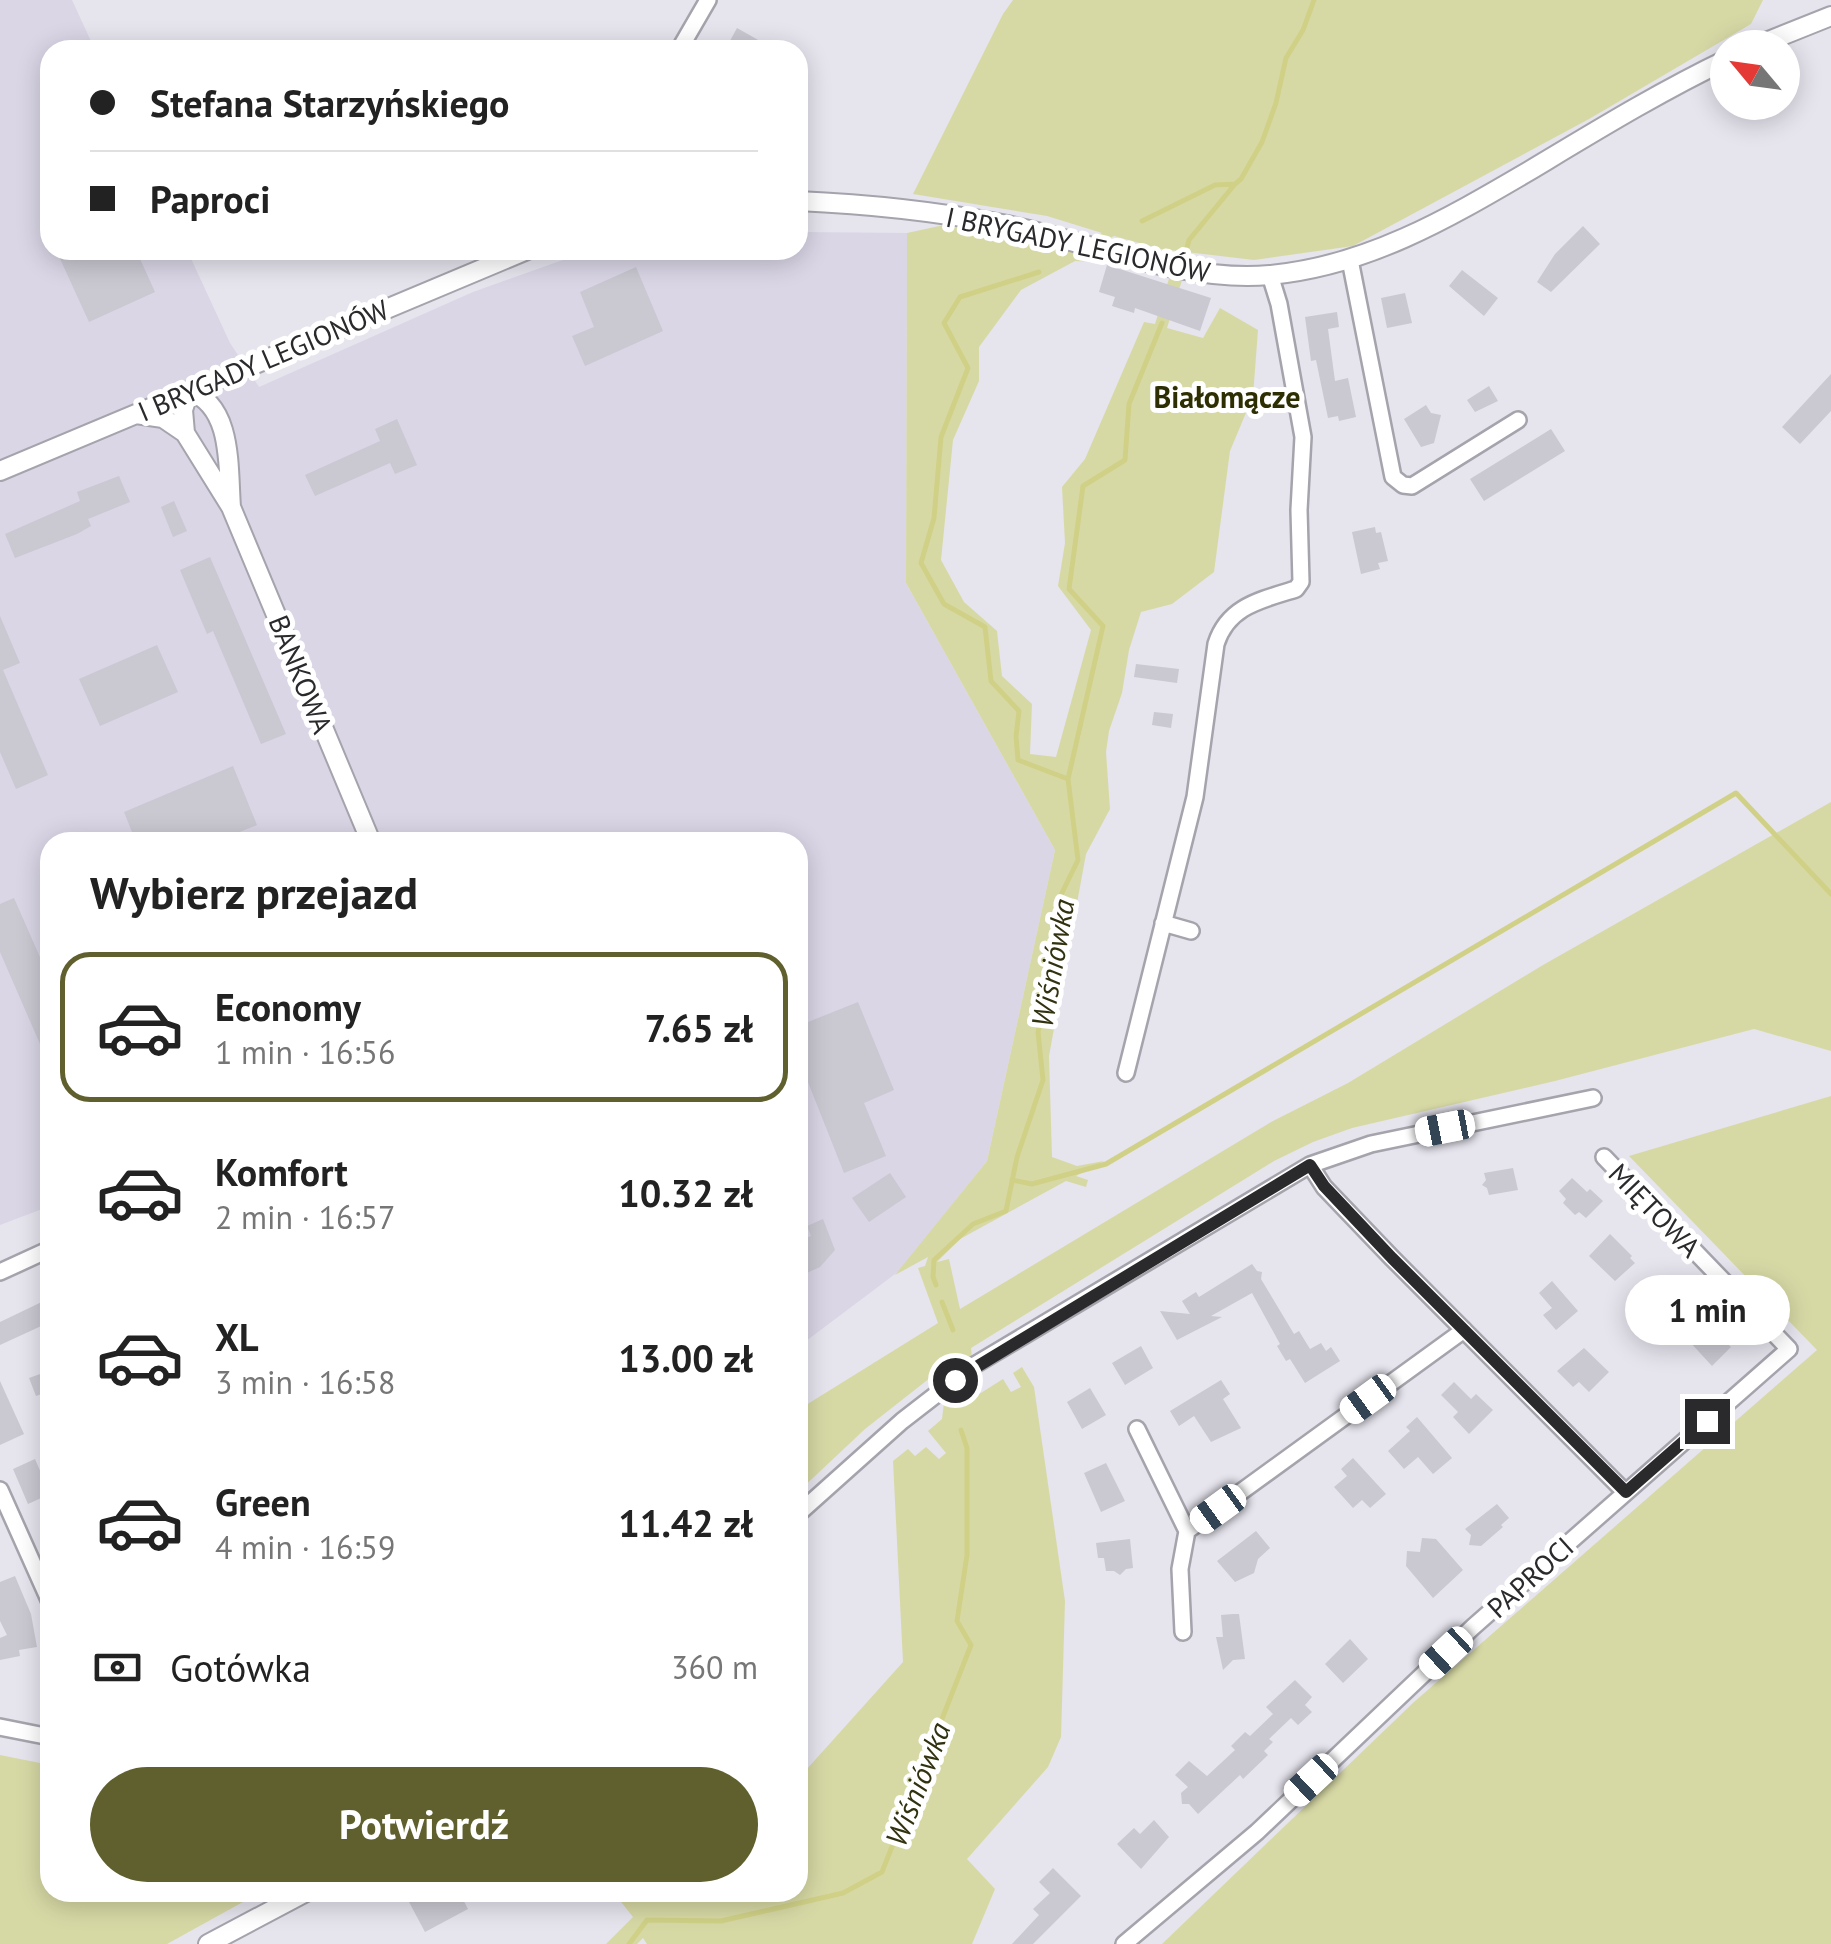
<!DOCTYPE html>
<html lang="pl">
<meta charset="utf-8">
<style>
body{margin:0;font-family:"PT Sans",sans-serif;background:#f2f2f2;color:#222;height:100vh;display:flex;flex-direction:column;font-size:38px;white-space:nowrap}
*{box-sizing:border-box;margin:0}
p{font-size:32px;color:#767676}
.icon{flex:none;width:55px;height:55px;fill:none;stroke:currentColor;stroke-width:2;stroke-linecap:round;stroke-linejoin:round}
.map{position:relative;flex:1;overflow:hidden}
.panel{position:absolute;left:40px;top:832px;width:768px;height:1070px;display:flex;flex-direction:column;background:#fff;border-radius:30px;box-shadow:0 5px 25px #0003}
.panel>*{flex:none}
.guide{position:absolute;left:40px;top:40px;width:768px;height:220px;border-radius:30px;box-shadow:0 5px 25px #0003;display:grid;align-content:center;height:220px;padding:0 50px;background:#fff}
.needle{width:65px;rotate:299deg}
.controls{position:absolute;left:1710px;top:30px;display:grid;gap:20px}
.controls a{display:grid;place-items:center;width:90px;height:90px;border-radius:50%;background:#fff;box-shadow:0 5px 25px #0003;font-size:50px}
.end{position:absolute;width:45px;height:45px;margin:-22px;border:12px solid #2a2a2d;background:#fff;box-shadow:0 0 0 5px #fff}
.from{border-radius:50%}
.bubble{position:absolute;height:70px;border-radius:35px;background:#fff;box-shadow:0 5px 25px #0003;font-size:32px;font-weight:800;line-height:70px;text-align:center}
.car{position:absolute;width:30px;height:60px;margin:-30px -15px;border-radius:12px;box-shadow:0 0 8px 2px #0007;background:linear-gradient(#fff 24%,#345 0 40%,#fff 0 76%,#345 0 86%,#fff 0)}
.guide b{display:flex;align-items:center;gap:35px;height:95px;font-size:38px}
.guide b+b{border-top:2px solid #e0e0e0}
.guide i{width:25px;height:25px;background:#222}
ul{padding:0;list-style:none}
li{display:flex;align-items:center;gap:30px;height:150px;margin:0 20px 15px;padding:0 30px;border:5px solid transparent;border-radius:30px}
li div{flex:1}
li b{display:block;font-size:38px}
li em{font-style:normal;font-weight:800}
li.selected{border-color:#5f602d}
li>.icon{width:90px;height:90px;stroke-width:1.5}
h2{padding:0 50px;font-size:45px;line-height:120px}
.pay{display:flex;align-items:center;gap:25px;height:110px;padding:0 50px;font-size:38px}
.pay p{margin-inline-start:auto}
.primary-button{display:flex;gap:20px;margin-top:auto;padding:20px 50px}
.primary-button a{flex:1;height:115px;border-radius:60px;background:#5f602d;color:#fff;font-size:40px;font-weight:800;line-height:115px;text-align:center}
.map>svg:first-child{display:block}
</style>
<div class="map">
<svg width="1831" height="1944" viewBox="0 0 1831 1944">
<rect width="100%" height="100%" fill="#e6e4ed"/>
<path fill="#dad6e6" d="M 0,0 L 72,0 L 95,50 L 50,50 L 50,250 L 187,250 L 230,343 L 259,387 L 473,292 L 591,250 L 798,250 L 798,232 L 907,233 L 906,583 L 1055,850 L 987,1161 L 899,1271 L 798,1347 L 798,842 L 50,842 L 50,1206 L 0,1225 Z"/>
<path fill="#d7d9a5" d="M 1013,0 L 1763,0 L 1751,24 L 1589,119 L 1353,246 L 1254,260 L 1161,249 L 1114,236 L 1078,255 L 1099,262 L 1075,261 L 1021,290 L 979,347 L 979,381 L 953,440 L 941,560 L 964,602 L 997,631 L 1002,676 L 1032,704 L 1030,754 L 1056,757 L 1091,630 L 1058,586 L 1065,543 L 1062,487 L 1085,459 L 1144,322 L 1155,324 L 1176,256 L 1189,258 L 1167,328 L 1203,338 L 1220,308 L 1258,330 L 1253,396 L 1230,451 L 1214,572 L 1172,604 L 1141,612 L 1129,650 L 1122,693 L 1109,731 L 1106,752 L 1110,809 L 1086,854 L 1049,1056 L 1052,1157 L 1077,1166 L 1104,1161 L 1076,1176 L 1088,1180 L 1086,1187 L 1066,1181 L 960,1239 L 937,1262 L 949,1259 L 960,1309 L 1273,1121 L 1348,1083 L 1543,965 L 1831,802 L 1831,1051 L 1754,1029 L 1555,1081 L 1352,1128 L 1313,1142 L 1274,1161 L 971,1348 C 974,1368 966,1383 965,1403 L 1003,1379 L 1011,1392 L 1021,1387 L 1013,1373 L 1022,1367 L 1034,1387 L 1065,1601 L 1061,1737 L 1048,1767 L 967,1859 L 995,1889 L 972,1944 L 647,1944 L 643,1938 L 637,1944 L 606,1944 L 633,1917 L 614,1893 L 798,1892 L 798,1779 L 903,1662 L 893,1461 L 908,1449 L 915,1456 L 926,1447 L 939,1459 L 946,1453 L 928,1431 L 942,1419 L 949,1363 L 865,1429 L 798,1492 L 798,1410 L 938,1323 L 918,1268 L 925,1266 L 928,1257 L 895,1275 L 987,1161 L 1055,850 L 906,583 L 907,233 L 944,225 L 1067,252 L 1102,233 L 1047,216 L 913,194 L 1003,14 Z
M 1831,1096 L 1831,1944 L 1162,1944 L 1414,1702 L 1817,1350 L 1629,1156 Z
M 0,1755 L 50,1765 L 50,1892 L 259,1893 L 167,1944 L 0,1944 Z"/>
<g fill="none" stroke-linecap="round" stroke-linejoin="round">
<path stroke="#d0d187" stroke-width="5" d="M 1142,221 L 1215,185 L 1235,184 L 1241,179 L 1262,142 L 1276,103 L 1286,58 L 1303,30 L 1314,0
M 1185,255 L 1189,240 L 1235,184
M 1068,779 L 1103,626 L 1069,589 L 1083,486 L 1125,460 L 1129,404 L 1162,323
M 1012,1180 L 1032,1184 L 1106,1164 L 1736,793 L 1831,894
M 936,1285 L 933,1277 L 934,1260 L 973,1224 L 1006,1211 L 1017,1157 L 1043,1080 L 1038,1032 L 1048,986 L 1058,901 L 1078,860 L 1068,779 L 1018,760 L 1016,736 L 1019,711 L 991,681 L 985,627 L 944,604 L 921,563 L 934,518 L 941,437 L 968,368 L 944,323 L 960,297 L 1039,272
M 942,1302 L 953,1330
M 629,1944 L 647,1920 L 721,1921 L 843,1893 L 882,1872 L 971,1645 L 957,1621 L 967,1555 L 967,1448 L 961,1430"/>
</g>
<path fill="#cac8d1" d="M 737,28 L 776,50 L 725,50 Z
M 1583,226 L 1600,244 L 1551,292 L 1537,282 L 1555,254 Z
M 56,250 L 136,250 L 155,292 L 89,322 Z
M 1107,265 L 1211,298 L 1200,331 L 1135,308 L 1134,313 L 1112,306 L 1115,297 L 1099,292 Z
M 636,267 L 663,331 L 585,366 L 572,336 L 594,327 L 580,292 Z
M 1462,270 L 1498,298 L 1484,316 L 1449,286 Z
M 1405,293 L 1412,323 L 1387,328 L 1381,298 Z
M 1337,312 L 1339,327 L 1328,329 L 1335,381 L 1348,378 L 1356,417 L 1339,421 L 1338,416 L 1328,418 L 1316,360 L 1311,361 L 1305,317 Z
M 1831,374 L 1831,411 L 1800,444 L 1782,427 Z
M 1489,386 L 1498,401 L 1475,412 L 1467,400 Z
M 1426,405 L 1431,413 L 1441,415 L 1434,443 L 1421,447 L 1404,419 Z
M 397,419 L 417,465 L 395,474 L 390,463 L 315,496 L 305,475 L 380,441 L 375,429 Z
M 1551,429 L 1565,451 L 1484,501 L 1470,479 Z
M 119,476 L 130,502 L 88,519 L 91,526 L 77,534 L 15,558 L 5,534 L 80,501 L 77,492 Z
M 174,501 L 187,531 L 173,537 L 161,507 Z
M 1375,527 L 1376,533 L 1381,532 L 1388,561 L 1378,563 L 1380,569 L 1361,574 L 1352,532 Z
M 210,557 L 286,734 L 261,744 L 213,631 L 207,634 L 180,570 Z
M 0,616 L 20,663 L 3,670 L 48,775 L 16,789 L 0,752 Z
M 157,645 L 178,692 L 100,726 L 79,679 Z
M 1136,664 L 1179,669 L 1177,683 L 1134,677 Z
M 1154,712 L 1173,714 L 1171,728 L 1152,725 Z
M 233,766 L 257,825 L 214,842 L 136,842 L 124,812 Z
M 14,898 L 50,980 L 50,1067 L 0,952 L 0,904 Z
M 858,1002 L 894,1090 L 864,1103 L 886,1156 L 844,1173 L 798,1057 L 798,1026 Z
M 1513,1168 L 1518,1190 L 1489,1195 L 1487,1188 L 1482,1185 L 1486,1180 L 1484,1173 Z
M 890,1173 L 906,1197 L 869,1222 L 852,1198 Z
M 1572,1178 L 1587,1192 L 1590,1189 L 1603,1201 L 1586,1218 L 1579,1212 L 1575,1215 L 1563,1203 L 1566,1199 L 1559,1191 Z
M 823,1219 L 835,1250 L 820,1267 L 798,1277 L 798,1241 L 811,1236 L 807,1226 Z
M 1610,1234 L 1632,1256 L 1630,1258 L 1635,1263 L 1615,1281 L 1589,1256 Z
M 1252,1264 L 1257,1271 L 1262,1272 L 1261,1279 L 1294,1334 L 1299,1331 L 1310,1349 L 1321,1343 L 1326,1351 L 1331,1347 L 1340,1361 L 1305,1383 L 1290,1359 L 1286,1361 L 1277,1346 L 1280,1344 L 1252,1293 L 1211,1316 L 1222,1317 L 1177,1340 L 1160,1311 L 1190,1314 L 1182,1301 L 1196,1292 L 1199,1297 Z
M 1649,1278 L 1654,1284 L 1660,1279 L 1681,1303 L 1675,1309 L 1675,1315 L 1668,1315 L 1661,1320 L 1647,1303 L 1649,1301 L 1638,1289 Z
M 1552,1281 L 1578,1311 L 1556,1330 L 1543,1315 L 1552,1308 L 1539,1293 Z
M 50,1298 L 50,1322 L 0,1345 L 0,1322 Z
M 1706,1324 L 1731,1347 L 1712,1366 L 1689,1341 Z
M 1141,1346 L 1153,1368 L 1125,1385 L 1112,1363 Z
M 1584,1348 L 1609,1372 L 1589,1392 L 1579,1382 L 1573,1387 L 1557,1371 Z
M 43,1373 L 50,1391 L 36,1396 L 29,1378 Z
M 1221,1380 L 1230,1394 L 1223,1399 L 1241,1428 L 1211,1442 L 1194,1416 L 1179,1426 L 1170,1411 Z
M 0,1381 L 24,1434 L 0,1445 Z
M 1454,1382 L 1471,1399 L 1476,1394 L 1493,1410 L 1469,1434 L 1453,1417 L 1458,1412 L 1441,1395 Z
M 1090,1388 L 1106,1415 L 1082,1429 L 1067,1402 Z
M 1417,1417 L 1452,1458 L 1433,1474 L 1418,1457 L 1404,1469 L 1388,1451 L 1410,1431 L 1406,1427 Z
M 1353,1458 L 1386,1494 L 1370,1508 L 1362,1500 L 1353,1508 L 1334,1487 L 1347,1476 L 1341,1469 Z
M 35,1459 L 50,1494 L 28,1504 L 13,1469 Z
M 1106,1463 L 1125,1501 L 1101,1512 L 1084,1473 Z
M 1497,1504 L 1509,1518 L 1501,1525 L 1503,1527 L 1481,1546 L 1469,1545 L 1471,1535 L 1465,1529 Z
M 1256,1531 L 1270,1548 L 1258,1559 L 1254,1573 L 1235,1582 L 1217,1561 Z
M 1422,1538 L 1436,1539 L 1463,1570 L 1433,1598 L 1406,1566 L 1407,1551 L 1420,1552 Z
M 1130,1539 L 1133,1568 L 1126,1569 L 1120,1575 L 1114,1571 L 1106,1571 L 1104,1558 L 1098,1558 L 1096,1543 Z
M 15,1576 L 31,1614 L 37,1647 L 19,1650 L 20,1656 L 0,1660 L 0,1638 L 7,1635 L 0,1621 L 0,1582 Z
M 1233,1614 L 1239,1614 L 1245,1659 L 1233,1660 L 1223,1670 L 1216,1637 L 1223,1637 L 1221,1615 Z
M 1350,1639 L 1368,1659 L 1343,1683 L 1325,1664 Z
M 1295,1680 L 1312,1697 L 1305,1705 L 1312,1712 L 1298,1725 L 1291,1718 L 1269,1739 L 1273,1742 L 1264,1751 L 1268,1755 L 1243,1779 L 1240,1775 L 1198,1814 L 1189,1804 L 1182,1804 L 1181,1793 L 1188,1787 L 1175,1775 L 1189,1761 L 1207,1776 L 1235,1750 L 1231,1746 L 1245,1732 L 1250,1736 L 1273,1714 L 1266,1707 Z
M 1154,1820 L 1169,1837 L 1141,1869 L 1117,1844 L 1134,1828 L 1140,1834 Z
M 1053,1868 L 1081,1896 L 1033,1944 L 1012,1944 L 1039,1915 L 1033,1909 L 1050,1893 L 1039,1882 Z
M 427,1892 L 459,1892 L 468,1909 L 425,1932 L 409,1902 Z"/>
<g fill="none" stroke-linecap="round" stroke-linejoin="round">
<g stroke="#a5a3ac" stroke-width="20">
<path id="minor" d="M 679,50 L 708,0
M 1350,260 L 1393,477 L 1403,485 L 1412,486 L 1518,420
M 1163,923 L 1191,931
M 1126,1073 L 1195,797 L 1216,644 C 1228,606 1261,600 1296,589 L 1301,582 L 1299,510 L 1303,437 L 1279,304 L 1270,275
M 1310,1165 L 1324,1187 L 1392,1258 L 1625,1492
M 0,1272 L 50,1249
M 1137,1429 L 1187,1531
M 0,1490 L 50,1602
M 798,1514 L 902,1421 L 973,1366 L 1310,1165 L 1371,1144 L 1593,1098
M 1183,1632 L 1180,1569 L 1187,1531 L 1464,1330
M 0,1727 L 50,1737
M 1124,1944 L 1257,1832 L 1473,1627 L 1789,1349 L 1604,1157"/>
</g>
<g stroke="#a5a3ac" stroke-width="22">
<path id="tertiary" d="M 1751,48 L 1831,16
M 798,201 C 866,204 934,211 1002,224 C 1090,241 1179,283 1270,275 C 1367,266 1447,219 1529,171 C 1594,132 1659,92 1728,59
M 136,414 L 163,418 L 185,433
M 0,471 L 527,250
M 231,507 C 228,468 233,405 189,391 L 183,410 L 185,433 L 231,507 L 371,842
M 208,1944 L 306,1892"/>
</g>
<use href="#minor" stroke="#fff" stroke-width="15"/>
<use href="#tertiary" stroke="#fff" stroke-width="18"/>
</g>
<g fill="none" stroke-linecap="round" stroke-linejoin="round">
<path stroke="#2a2a2d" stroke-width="12" d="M 955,1380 L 1310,1165 L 1324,1186 L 1392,1258 L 1626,1492 L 1707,1421"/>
</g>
<g text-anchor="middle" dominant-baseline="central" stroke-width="10" stroke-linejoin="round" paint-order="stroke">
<g font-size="28" fill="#2a2a2d" stroke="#fff">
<text transform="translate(1078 244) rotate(12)">I BRYGADY LEGIONÓW</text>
<text transform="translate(263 360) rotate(-23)">I BRYGADY LEGIONÓW</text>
<text transform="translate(301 674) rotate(68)">BANKOWA</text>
<text transform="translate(1655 1210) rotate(46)">MIĘTOWA</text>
<text transform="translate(1530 1577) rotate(-42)">PAPROCI</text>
</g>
<g font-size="30" font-weight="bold" fill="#2e2e03" stroke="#fff">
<text x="1227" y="396">Białomącze</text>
</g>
<g font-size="30" font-style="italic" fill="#323211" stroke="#fff">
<text transform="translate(1052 963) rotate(-80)">Wiśniówka</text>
<text transform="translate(917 1784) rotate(-69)">Wiśniówka</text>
</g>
</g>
</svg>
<div class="controls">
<a><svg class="needle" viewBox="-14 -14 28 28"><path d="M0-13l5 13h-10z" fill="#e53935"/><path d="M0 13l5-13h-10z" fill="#767676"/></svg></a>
</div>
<i class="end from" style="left:955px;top:1380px"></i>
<i class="end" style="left:1707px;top:1421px"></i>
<div class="bubble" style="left:1625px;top:1275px;width:165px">1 min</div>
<i class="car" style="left:1445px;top:1128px;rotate:259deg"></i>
<i class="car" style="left:1368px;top:1399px;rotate:234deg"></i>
<i class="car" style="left:1218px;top:1509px;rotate:234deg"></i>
<i class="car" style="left:1446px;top:1653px;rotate:227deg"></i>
<i class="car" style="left:1311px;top:1780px;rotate:227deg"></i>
<div class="guide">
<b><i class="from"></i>Stefana Starzyńskiego</b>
<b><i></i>Paproci</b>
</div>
<section class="panel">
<h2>Wybierz przejazd</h2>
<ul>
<li class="selected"><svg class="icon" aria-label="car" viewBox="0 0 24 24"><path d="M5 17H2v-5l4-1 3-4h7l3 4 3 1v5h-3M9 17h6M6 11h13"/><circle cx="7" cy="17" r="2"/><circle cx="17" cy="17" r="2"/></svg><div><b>Economy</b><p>1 min · 16:56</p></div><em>7.65 zł</em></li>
<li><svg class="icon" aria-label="car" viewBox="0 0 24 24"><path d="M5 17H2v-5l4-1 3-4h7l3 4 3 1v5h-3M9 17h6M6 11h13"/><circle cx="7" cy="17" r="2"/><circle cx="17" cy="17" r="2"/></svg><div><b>Komfort</b><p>2 min · 16:57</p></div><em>10.32 zł</em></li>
<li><svg class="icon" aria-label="car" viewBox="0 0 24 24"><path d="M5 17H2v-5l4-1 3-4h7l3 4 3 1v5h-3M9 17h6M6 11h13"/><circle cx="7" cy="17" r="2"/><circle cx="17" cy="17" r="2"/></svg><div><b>XL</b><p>3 min · 16:58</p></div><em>13.00 zł</em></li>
<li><svg class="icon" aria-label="car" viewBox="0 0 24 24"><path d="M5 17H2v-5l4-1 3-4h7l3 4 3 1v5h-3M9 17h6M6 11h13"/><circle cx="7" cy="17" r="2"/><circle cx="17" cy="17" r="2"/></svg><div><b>Green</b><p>4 min · 16:59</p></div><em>11.42 zł</em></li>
</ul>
<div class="pay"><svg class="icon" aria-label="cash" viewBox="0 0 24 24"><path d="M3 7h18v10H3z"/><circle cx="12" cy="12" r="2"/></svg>Gotówka<p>360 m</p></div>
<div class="primary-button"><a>Potwierdź</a></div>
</section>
</div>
